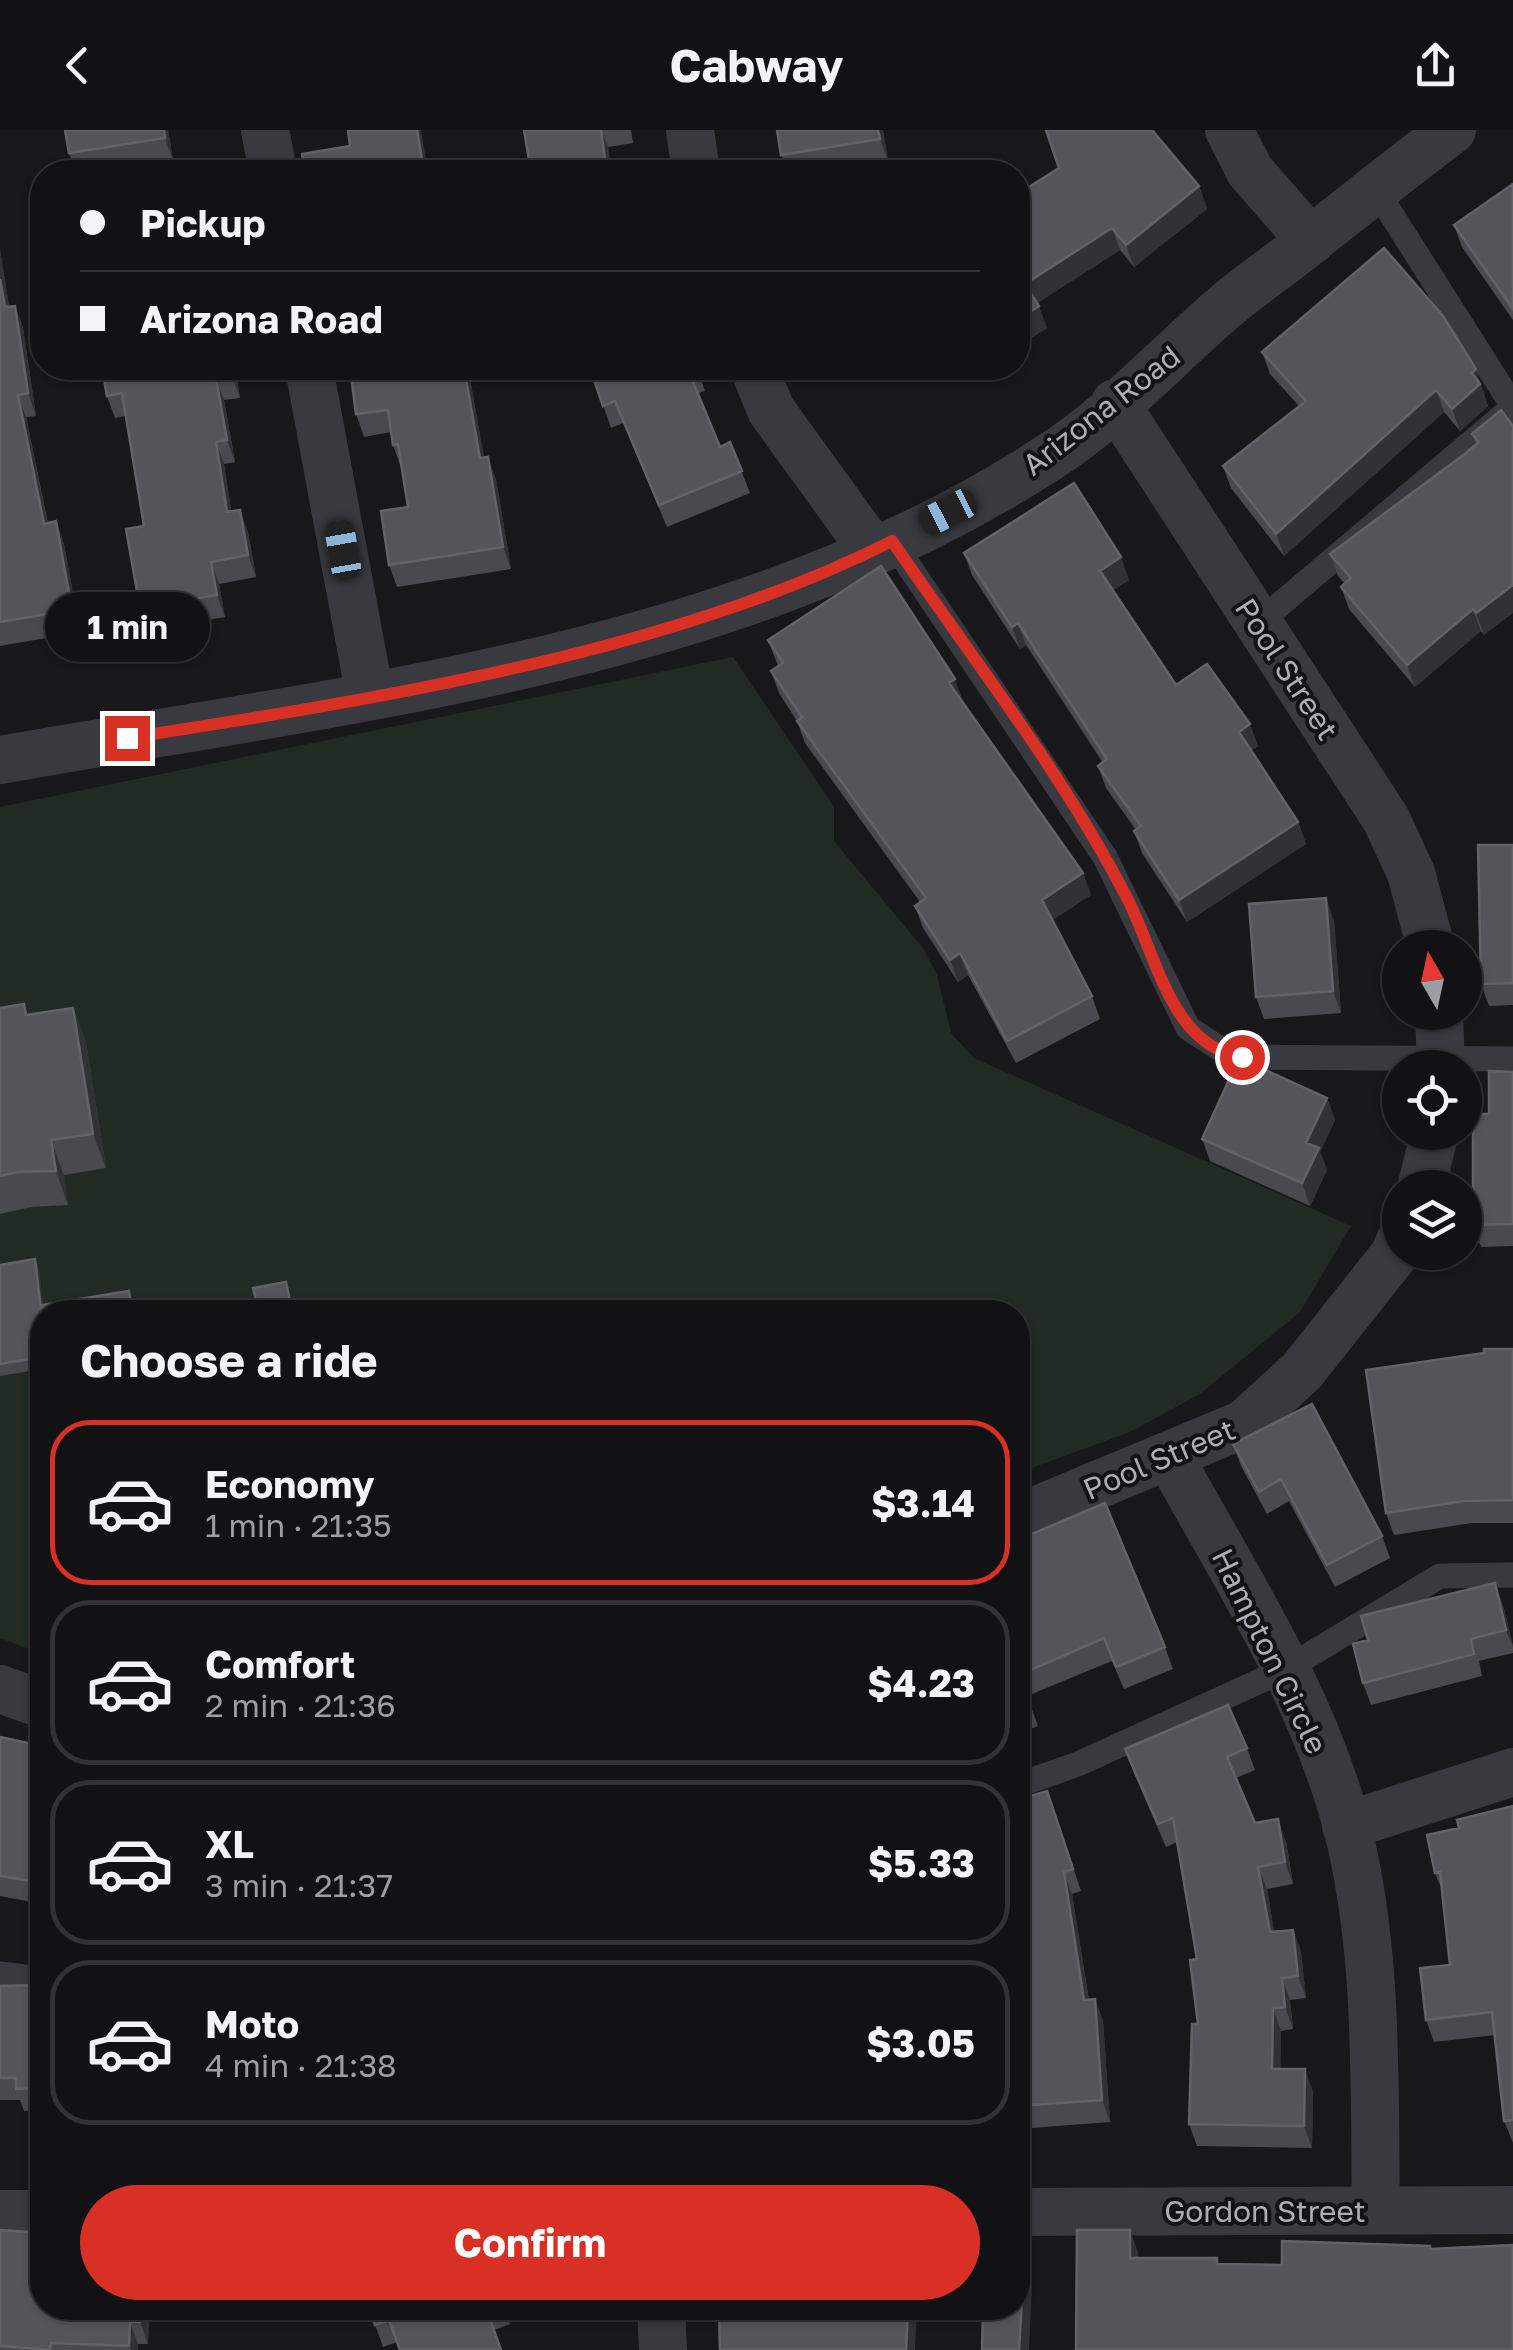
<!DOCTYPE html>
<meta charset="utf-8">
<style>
body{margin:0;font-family:"Golos Text",sans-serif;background:#1f2022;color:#f1f3f6;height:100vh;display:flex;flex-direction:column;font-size:38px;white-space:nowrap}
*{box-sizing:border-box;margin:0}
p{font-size:32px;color:#9c9ea0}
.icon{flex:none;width:55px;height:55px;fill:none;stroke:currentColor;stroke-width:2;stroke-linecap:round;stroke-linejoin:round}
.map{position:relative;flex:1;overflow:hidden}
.details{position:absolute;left:30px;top:1170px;width:1000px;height:1020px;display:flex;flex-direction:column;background:#121214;border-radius:40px;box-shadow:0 2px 8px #0004,0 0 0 2px #313234}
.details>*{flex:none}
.hud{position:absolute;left:30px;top:30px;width:1000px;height:220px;border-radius:40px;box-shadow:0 2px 8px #0004,0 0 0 2px #313234;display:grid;align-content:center;height:220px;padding:0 50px;background:#121214}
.needle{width:65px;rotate:351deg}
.fabs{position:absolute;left:1382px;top:800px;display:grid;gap:20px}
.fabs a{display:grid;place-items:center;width:100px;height:100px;border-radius:50%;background:#121214;box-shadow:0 2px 8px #0004,0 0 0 2px #313234;font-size:50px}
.end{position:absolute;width:45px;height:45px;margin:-22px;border:12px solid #d93025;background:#fff;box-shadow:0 0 0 5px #fff}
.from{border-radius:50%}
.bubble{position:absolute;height:70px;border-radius:35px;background:#121214;box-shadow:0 2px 8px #0004,0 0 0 2px #313234;font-size:32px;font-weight:700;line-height:70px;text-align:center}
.car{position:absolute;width:30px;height:60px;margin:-30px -15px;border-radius:12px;box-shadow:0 0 8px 2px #0007;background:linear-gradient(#222 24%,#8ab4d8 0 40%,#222 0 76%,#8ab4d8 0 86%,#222 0)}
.hud b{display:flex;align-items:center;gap:35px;height:95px;font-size:38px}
.hud b+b{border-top:2px solid #313234}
.hud i{width:25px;height:25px;background:#f1f3f6}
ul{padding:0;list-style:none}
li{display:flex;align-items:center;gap:30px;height:165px;margin:0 20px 15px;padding:0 30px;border:5px solid #313234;border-radius:40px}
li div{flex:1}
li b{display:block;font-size:38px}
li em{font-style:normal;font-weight:700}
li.current{border-color:#d93025}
li>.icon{width:90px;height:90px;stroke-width:1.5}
h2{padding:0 50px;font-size:45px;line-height:120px}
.cta{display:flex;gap:20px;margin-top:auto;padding:20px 50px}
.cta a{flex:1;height:115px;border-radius:60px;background:#d93025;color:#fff;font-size:40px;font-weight:700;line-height:115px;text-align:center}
header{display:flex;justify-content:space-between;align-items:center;height:130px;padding:0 50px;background:#121214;font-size:45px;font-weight:700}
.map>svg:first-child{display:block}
</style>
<header><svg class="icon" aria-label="back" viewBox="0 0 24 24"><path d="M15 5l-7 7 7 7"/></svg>Cabway<svg class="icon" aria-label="share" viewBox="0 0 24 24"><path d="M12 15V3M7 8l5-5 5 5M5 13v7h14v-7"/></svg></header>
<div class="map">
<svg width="1513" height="2220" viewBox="0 0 1513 2220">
<rect width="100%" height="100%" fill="#18181a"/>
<path fill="#222a24" d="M 733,527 L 834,677 L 834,711 L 923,818 L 937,845 L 951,903 L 974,928 L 1351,1096 L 1300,1182 L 1200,1264 L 1130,1302 L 1018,1343 L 1018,1182 L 42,1182 L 42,1524 L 0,1508 L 0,677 Z"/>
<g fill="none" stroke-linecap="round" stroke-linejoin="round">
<path stroke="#393a3f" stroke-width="25" d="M 1374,57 L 1513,276
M 892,411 L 1105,727 L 1188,898 L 1228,924 L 1242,927 L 1513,929
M 1257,494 L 1513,277
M 1018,1655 L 1078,1634 L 1286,1539 L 1440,1446 L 1513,1445
M 0,1844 L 42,1849"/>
<path stroke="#393a3f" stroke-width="48" d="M 265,0 L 273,42
M 690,0 L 696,42
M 1229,0 L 1250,41 L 1311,111
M 309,238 L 370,566
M 754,238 L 771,280 L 873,421
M 1115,273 L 1386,689 L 1411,743 L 1431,818
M 0,630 C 355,567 738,529 1048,328 C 1114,286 1168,225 1227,175 C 1254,152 1284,133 1311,110 C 1358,73 1404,36 1452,0
M 1439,882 L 1441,938
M 1421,1058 L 1435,1002
M 1170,1328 C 1235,1446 1312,1564 1347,1696 C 1379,1822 1374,1952 1376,2081
M 1018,1388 L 1244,1294 L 1302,1241 L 1394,1125 L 1400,1111
M 0,1559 L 42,1574
M 1346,1696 L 1513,1642
M 1018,2082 L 1513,2080
M 0,2084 L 42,2084
M 661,2178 L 663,2220"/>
</g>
<path fill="#494a4f" d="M 168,0 L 173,30 L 95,42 L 76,42 L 69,23 Z
M 524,0 L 631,0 L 633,13 L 608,17 Z
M 883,0 L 888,31 L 819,42 L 787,42 L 781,25 Z
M 1513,54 L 1513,190 L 1462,117 L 1454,95 Z
M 1199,56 L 1207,79 L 1134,137 L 1120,120 L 1037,173 L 1047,198 L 1018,216 L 1018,64 Z
M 0,120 L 9,177 L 15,176 L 23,198 L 36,286 L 26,287 L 48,393 L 56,391 L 64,414 L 80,502 L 0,516 Z
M 1262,222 L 1484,261 L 1483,262 L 1488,276 L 1460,301 L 1444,282 L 1284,426 L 1231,358 L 1223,336 L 1299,276 L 1270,244 Z
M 235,238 L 240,268 L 224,270 L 235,332 L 224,334 L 231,381 L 248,402 L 256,447 L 219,454 L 225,487 L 148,500 L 140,478 L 144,396 L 126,286 L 115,288 L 107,266 Z
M 590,238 L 697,238 L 705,261 L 698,263 L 720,317 L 730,312 L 750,363 L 667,397 L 623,293 L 611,298 Z
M 470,249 L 484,328 L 496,349 L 511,439 L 397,457 L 389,435 L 408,377 L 401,337 L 393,315 L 391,302 L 364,307 L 356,284 Z
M 1501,280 L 1484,505 L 1481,501 L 1415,557 L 1349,479 L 1341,457 L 1344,453 L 1338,446 L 1330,424 L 1466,323 L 1476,314 L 1472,304 Z
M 964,423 L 1129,450 L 1113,460 L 1176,555 L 1258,616 L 1251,621 L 1298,692 L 1306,714 L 1187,792 L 1142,723 L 1134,701 L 1136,700 L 1106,658 L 1098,636 L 1103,633 L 1026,515 L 1020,519 L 972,445 Z
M 768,510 L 963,571 L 1083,743 L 1091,765 L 1052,790 L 1092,866 L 1100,889 L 1016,933 L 968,845 L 958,852 L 923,798 L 915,776 L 920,772 L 805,613 L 797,591 L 779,563 L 771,541 L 778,536 Z
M 1513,715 L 1513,875 L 1489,876 L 1481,854 Z
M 1334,790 L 1341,883 L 1264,889 L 1256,867 Z
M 0,878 L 28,885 L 73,878 L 86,912 L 106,1038 L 64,1045 L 68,1075 L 31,1077 L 0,1084 Z
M 1513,942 L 1513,1116 L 1481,1117 L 1473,1095 L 1489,984 Z
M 1327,968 L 1335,990 L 1320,1022 L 1327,1040 L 1310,1076 L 1210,1031 L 1202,1009 Z
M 35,1129 L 39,1140 L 43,1175 L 129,1161 L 137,1182 L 42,1182 L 42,1239 L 0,1246 L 0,1135 Z
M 1513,1219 L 1513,1393 L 1472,1393 L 1394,1405 L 1386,1383 Z
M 1233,1314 L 1382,1406 L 1390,1428 L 1335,1457 L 1289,1371 L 1267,1384 L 1241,1336 Z
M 1018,1417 L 1165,1517 L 1173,1539 L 1124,1559 L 1112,1531 L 1027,1566 L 1038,1596 L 1018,1604 Z
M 1503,1475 L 1513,1516 L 1513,1523 L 1479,1531 L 1482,1546 L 1371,1575 L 1363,1553 Z
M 0,1607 L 42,1616 L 42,1774 L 0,1766 Z
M 1247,1618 L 1255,1640 L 1236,1648 L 1255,1693 L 1286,1711 L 1293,1754 L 1267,1759 L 1274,1801 L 1293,1800 L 1301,1822 L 1306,1868 L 1290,1870 L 1293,1899 L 1281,1901 L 1280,1939 L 1313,1961 L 1312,2018 L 1197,2016 L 1189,1994 L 1198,1894 L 1197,1829 L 1177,1712 L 1166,1717 L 1133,1641 L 1125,1619 Z
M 1018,1670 L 1055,1683 L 1081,1761 L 1072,1764 L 1089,1870 L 1095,1869 L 1103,1891 L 1110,1992 L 1018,1999 Z
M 1513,1676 L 1513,2013 L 1504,1991 L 1495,1905 L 1434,1912 L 1426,1890 L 1450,1835 L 1443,1762 L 1435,1743 L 1459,1698 Z
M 42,1855 L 42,1980 L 24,1981 L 20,1970 L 0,1970 L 0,1856 Z
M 0,2100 L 42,2178 L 166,2178 L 166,2186 L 149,2185 L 148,2214 L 138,2214 L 138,2220 L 0,2220 Z
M 369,2178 L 504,2178 L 510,2194 L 494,2200 L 397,2212 L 383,2217 Z"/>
<path fill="#313235" d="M 164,0 L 168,0 L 173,30 L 165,8 Z
M 417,0 L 421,0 L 428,42 L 424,42 Z
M 601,0 L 608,17 L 612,42 L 607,42 Z
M 878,0 L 883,0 L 888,31 L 880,9 Z
M 1199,56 L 1207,79 L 1134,137 L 1126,115 Z
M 1112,98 L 1120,120 L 1033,176 L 1025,154 Z
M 0,120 L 13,199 L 5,177 L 0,149 Z
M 15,176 L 23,198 L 36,286 L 28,263 Z
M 1039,176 L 1047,198 L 1018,216 L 1018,189 Z
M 231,238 L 235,238 L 240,268 L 232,245 Z
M 464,238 L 466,238 L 470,249 L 488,350 L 480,328 Z
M 1476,239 L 1488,276 L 1460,301 L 1452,279 L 1472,243 Z
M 216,248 L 224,270 L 235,332 L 227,310 Z
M 1436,260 L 1444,282 L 1284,426 L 1276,404 Z
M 18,265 L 26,287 L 52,416 L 44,394 Z
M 216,312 L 224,334 L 235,404 L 227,382 Z
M 488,327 L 496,349 L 511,439 L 503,417 Z
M 240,380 L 248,402 L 256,447 L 248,425 Z
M 56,391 L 64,414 L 80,502 L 72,480 Z
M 1121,427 L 1129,450 L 1108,463 L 1100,441 Z
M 211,432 L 219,454 L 225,487 L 217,465 Z
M 1513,455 L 1513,483 L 1484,505 L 1476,483 Z
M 1473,479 L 1481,501 L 1415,557 L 1407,535 Z
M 1018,493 L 1026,515 L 1020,519 L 1012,497 Z
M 955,549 L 963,571 L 957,575 L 949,553 Z
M 1250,594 L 1258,616 L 1247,624 L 1239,602 Z
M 1298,692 L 1306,714 L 1187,792 L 1179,770 Z
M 1083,743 L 1091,765 L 1050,792 L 1042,770 Z
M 1326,768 L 1334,790 L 1341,883 L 1333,861 Z
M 960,823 L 968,845 L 958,852 L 950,830 Z
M 73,878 L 86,912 L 106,1038 L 93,1004 Z
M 1327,968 L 1335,990 L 1320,1022 L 1327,1040 L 1310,1076 L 1302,1053 L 1306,1013 Z
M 51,1010 L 64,1045 L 68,1075 L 56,1041 Z
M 35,1129 L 39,1140 L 44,1182 L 42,1182 Z
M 129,1161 L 137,1182 L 131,1182 Z
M 1495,1453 L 1503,1475 L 1513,1518 L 1506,1500 Z
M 1278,1689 L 1286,1711 L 1293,1754 L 1285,1732 Z
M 1258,1737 L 1267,1759 L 1278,1824 L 1270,1802 Z
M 1064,1742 L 1072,1764 L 1092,1892 L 1084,1870 Z
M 1293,1800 L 1301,1822 L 1306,1868 L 1298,1846 Z
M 1282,1848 L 1290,1870 L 1293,1899 L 1285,1877 Z
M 1095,1869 L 1103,1891 L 1110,1992 L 1102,1970 Z
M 1273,1878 L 1281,1901 L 1280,1961 L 1272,1939 Z
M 1305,1939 L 1313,1961 L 1312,2018 L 1304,1996 Z
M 1130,2100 L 1138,2122 L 1138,2150 L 1130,2128 Z
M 1024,2134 L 1032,2156 L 1029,2220 L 1019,2220 Z
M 141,2178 L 146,2178 L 149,2185 L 148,2214 L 140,2192 Z
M 908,2178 L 917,2178 L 915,2220 L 906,2220 Z
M 130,2192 L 138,2214 L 138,2220 L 131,2220 L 129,2216 Z"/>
<path fill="#54555a" stroke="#626369" stroke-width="2.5" d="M 65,0 L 164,0 L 165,8 L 69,23 Z
M 348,0 L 417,0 L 424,42 L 305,42 L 302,24 L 350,16 Z
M 524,0 L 601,0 L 607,42 L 531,42 Z
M 777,0 L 878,0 L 880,9 L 781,25 Z
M 1046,0 L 1152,0 L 1199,56 L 1126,115 L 1112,98 L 1025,154 L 1039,176 L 1018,189 L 1018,64 L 1059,38 Z
M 1513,54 L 1513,179 L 1454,95 Z
M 1384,118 L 1443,186 L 1476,239 L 1472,243 L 1480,254 L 1452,279 L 1436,260 L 1276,404 L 1223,336 L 1306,271 L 1262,222 Z
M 0,149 L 5,177 L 15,176 L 28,263 L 18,265 L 44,394 L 56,391 L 72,480 L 0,492 Z
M 102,238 L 231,238 L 232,245 L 216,248 L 227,310 L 216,312 L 227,382 L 240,380 L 248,425 L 211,432 L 217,465 L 140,478 L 126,399 L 144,396 L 122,263 L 107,266 Z
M 350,238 L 464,238 L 480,328 L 488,327 L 503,417 L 389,435 L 381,381 L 408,377 L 398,314 L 393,315 L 388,280 L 356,284 Z
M 590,238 L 697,238 L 689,242 L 720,317 L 730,312 L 742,341 L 659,375 L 615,271 L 603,276 Z
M 1501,280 L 1513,296 L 1513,455 L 1476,483 L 1473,479 L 1407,535 L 1341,457 L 1351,448 L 1330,424 L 1466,323 L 1479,312 L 1472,304 Z
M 1074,353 L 1121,427 L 1100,441 L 1176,555 L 1207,534 L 1250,594 L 1239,602 L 1298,692 L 1179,770 L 1134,701 L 1141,696 L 1098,636 L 1107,629 L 1018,493 L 1012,497 L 964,423 Z
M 881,436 L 955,549 L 949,553 L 1083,743 L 1042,770 L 1092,866 L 1007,911 L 960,823 L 950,830 L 915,776 L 926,768 L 797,591 L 802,587 L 771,541 L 783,533 L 768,510 Z
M 1478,715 L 1513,715 L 1513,853 L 1481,854 Z
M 1326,768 L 1333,861 L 1256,867 L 1249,774 Z
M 24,874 L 26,885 L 73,878 L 93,1004 L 51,1010 L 56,1041 L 18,1042 L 0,1046 L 0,878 Z
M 1239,928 L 1327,968 L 1306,1013 L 1319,1018 L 1302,1053 L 1202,1009 Z
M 1489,941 L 1513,942 L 1513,1094 L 1473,1095 L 1473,984 L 1489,984 Z
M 35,1129 L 42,1188 L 42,1227 L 0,1234 L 0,1135 Z
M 286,1152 L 292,1181 L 259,1182 L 253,1158 Z
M 129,1161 L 131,1182 L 43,1182 L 42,1175 Z
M 1484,1219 L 1513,1219 L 1513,1370 L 1464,1371 L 1386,1383 L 1366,1240 L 1484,1223 Z
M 1312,1274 L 1382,1406 L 1327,1435 L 1281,1349 L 1259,1362 L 1233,1314 Z
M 1105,1373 L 1165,1517 L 1116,1537 L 1104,1508 L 1019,1545 L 1030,1574 L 1018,1579 L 1018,1417 L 1023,1415 L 1020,1409 Z
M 1495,1453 L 1506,1500 L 1471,1509 L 1474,1524 L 1363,1553 L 1353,1514 L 1368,1510 L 1361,1486 Z
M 1228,1575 L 1247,1618 L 1227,1627 L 1255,1693 L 1278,1689 L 1285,1732 L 1258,1737 L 1270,1802 L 1293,1800 L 1298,1846 L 1282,1848 L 1285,1877 L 1273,1878 L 1272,1939 L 1305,1939 L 1304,1996 L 1189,1994 L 1192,1894 L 1198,1894 L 1190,1830 L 1197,1829 L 1173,1688 L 1158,1694 L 1125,1619 Z
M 0,1607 L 42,1616 L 42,1753 L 0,1746 Z
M 1047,1661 L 1073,1739 L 1064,1742 L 1084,1870 L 1095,1869 L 1102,1970 L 1018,1976 L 1018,1670 Z
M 1513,1676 L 1513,1990 L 1504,1991 L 1492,1882 L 1426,1890 L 1420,1838 L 1450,1835 L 1440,1742 L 1435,1743 L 1427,1705 L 1459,1698 L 1457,1690 Z
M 42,1855 L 42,1958 L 16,1959 L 16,1948 L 0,1948 L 0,1856 Z
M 0,2100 L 42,2103 L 42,2178 L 141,2178 L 140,2192 L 130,2192 L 129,2216 L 51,2213 L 50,2220 L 0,2216 Z
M 1077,2100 L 1130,2100 L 1130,2128 L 1217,2128 L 1217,2134 L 1282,2135 L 1282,2111 L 1430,2116 L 1430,2119 L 1513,2115 L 1513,2220 L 1076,2220 Z
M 1018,2134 L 1024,2134 L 1019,2220 L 982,2220 L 983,2178 L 1018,2178 Z
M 369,2178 L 486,2178 L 501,2220 L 400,2220 L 389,2190 L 375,2195 Z
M 719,2178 L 908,2178 L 906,2220 L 720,2220 Z"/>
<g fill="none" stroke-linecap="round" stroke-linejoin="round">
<path stroke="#d93025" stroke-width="12" d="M 127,608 C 372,570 671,523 892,411 C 972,528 1062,642 1127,768 C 1156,823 1170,916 1242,927"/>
</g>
<g text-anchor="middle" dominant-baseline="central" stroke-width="8" stroke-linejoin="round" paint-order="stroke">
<g font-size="30" fill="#abaeb9" stroke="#131315">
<text transform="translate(1101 280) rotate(-38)">Arizona Road</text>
<text transform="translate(1287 539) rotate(57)">Pool Street</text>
<text transform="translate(1159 1329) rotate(-23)">Pool Street</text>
<text transform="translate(1270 1521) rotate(64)">Hampton Circle</text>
<text x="1265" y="2081">Gordon Street</text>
</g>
</g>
</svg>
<div class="fabs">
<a><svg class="needle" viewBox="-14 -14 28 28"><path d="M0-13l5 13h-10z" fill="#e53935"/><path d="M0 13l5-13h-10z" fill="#9c9ea0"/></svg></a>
<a><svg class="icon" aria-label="locate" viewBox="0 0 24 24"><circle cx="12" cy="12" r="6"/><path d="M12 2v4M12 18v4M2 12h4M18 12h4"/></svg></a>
<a><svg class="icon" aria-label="layers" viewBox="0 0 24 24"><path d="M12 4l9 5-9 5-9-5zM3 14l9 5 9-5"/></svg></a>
</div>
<i class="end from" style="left:1242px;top:927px"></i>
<i class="end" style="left:127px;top:608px"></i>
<div class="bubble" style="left:45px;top:462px;width:165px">1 min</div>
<i class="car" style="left:948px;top:382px;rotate:243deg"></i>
<i class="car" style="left:343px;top:420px;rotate:350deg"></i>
<div class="hud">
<b><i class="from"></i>Pickup</b>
<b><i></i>Arizona Road</b>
</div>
<section class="details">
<h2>Choose a ride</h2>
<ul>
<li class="current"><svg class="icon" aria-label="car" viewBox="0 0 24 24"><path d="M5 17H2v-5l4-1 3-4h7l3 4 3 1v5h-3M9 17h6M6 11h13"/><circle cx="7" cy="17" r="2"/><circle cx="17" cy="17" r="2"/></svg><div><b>Economy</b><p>1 min · 21:35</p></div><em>$3.14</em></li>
<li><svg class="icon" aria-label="car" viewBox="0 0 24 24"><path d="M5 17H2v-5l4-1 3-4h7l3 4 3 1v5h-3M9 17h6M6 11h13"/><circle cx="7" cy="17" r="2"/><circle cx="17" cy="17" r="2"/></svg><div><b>Comfort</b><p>2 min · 21:36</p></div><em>$4.23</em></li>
<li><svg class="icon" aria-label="car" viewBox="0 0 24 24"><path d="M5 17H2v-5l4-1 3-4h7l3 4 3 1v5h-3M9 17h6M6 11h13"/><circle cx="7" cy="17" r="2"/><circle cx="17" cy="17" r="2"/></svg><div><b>XL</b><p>3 min · 21:37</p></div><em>$5.33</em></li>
<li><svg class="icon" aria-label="car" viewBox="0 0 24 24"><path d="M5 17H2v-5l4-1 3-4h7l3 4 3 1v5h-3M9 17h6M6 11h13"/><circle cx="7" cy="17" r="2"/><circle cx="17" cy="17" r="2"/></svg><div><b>Moto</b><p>4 min · 21:38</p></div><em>$3.05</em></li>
</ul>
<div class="cta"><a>Confirm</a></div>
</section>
</div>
